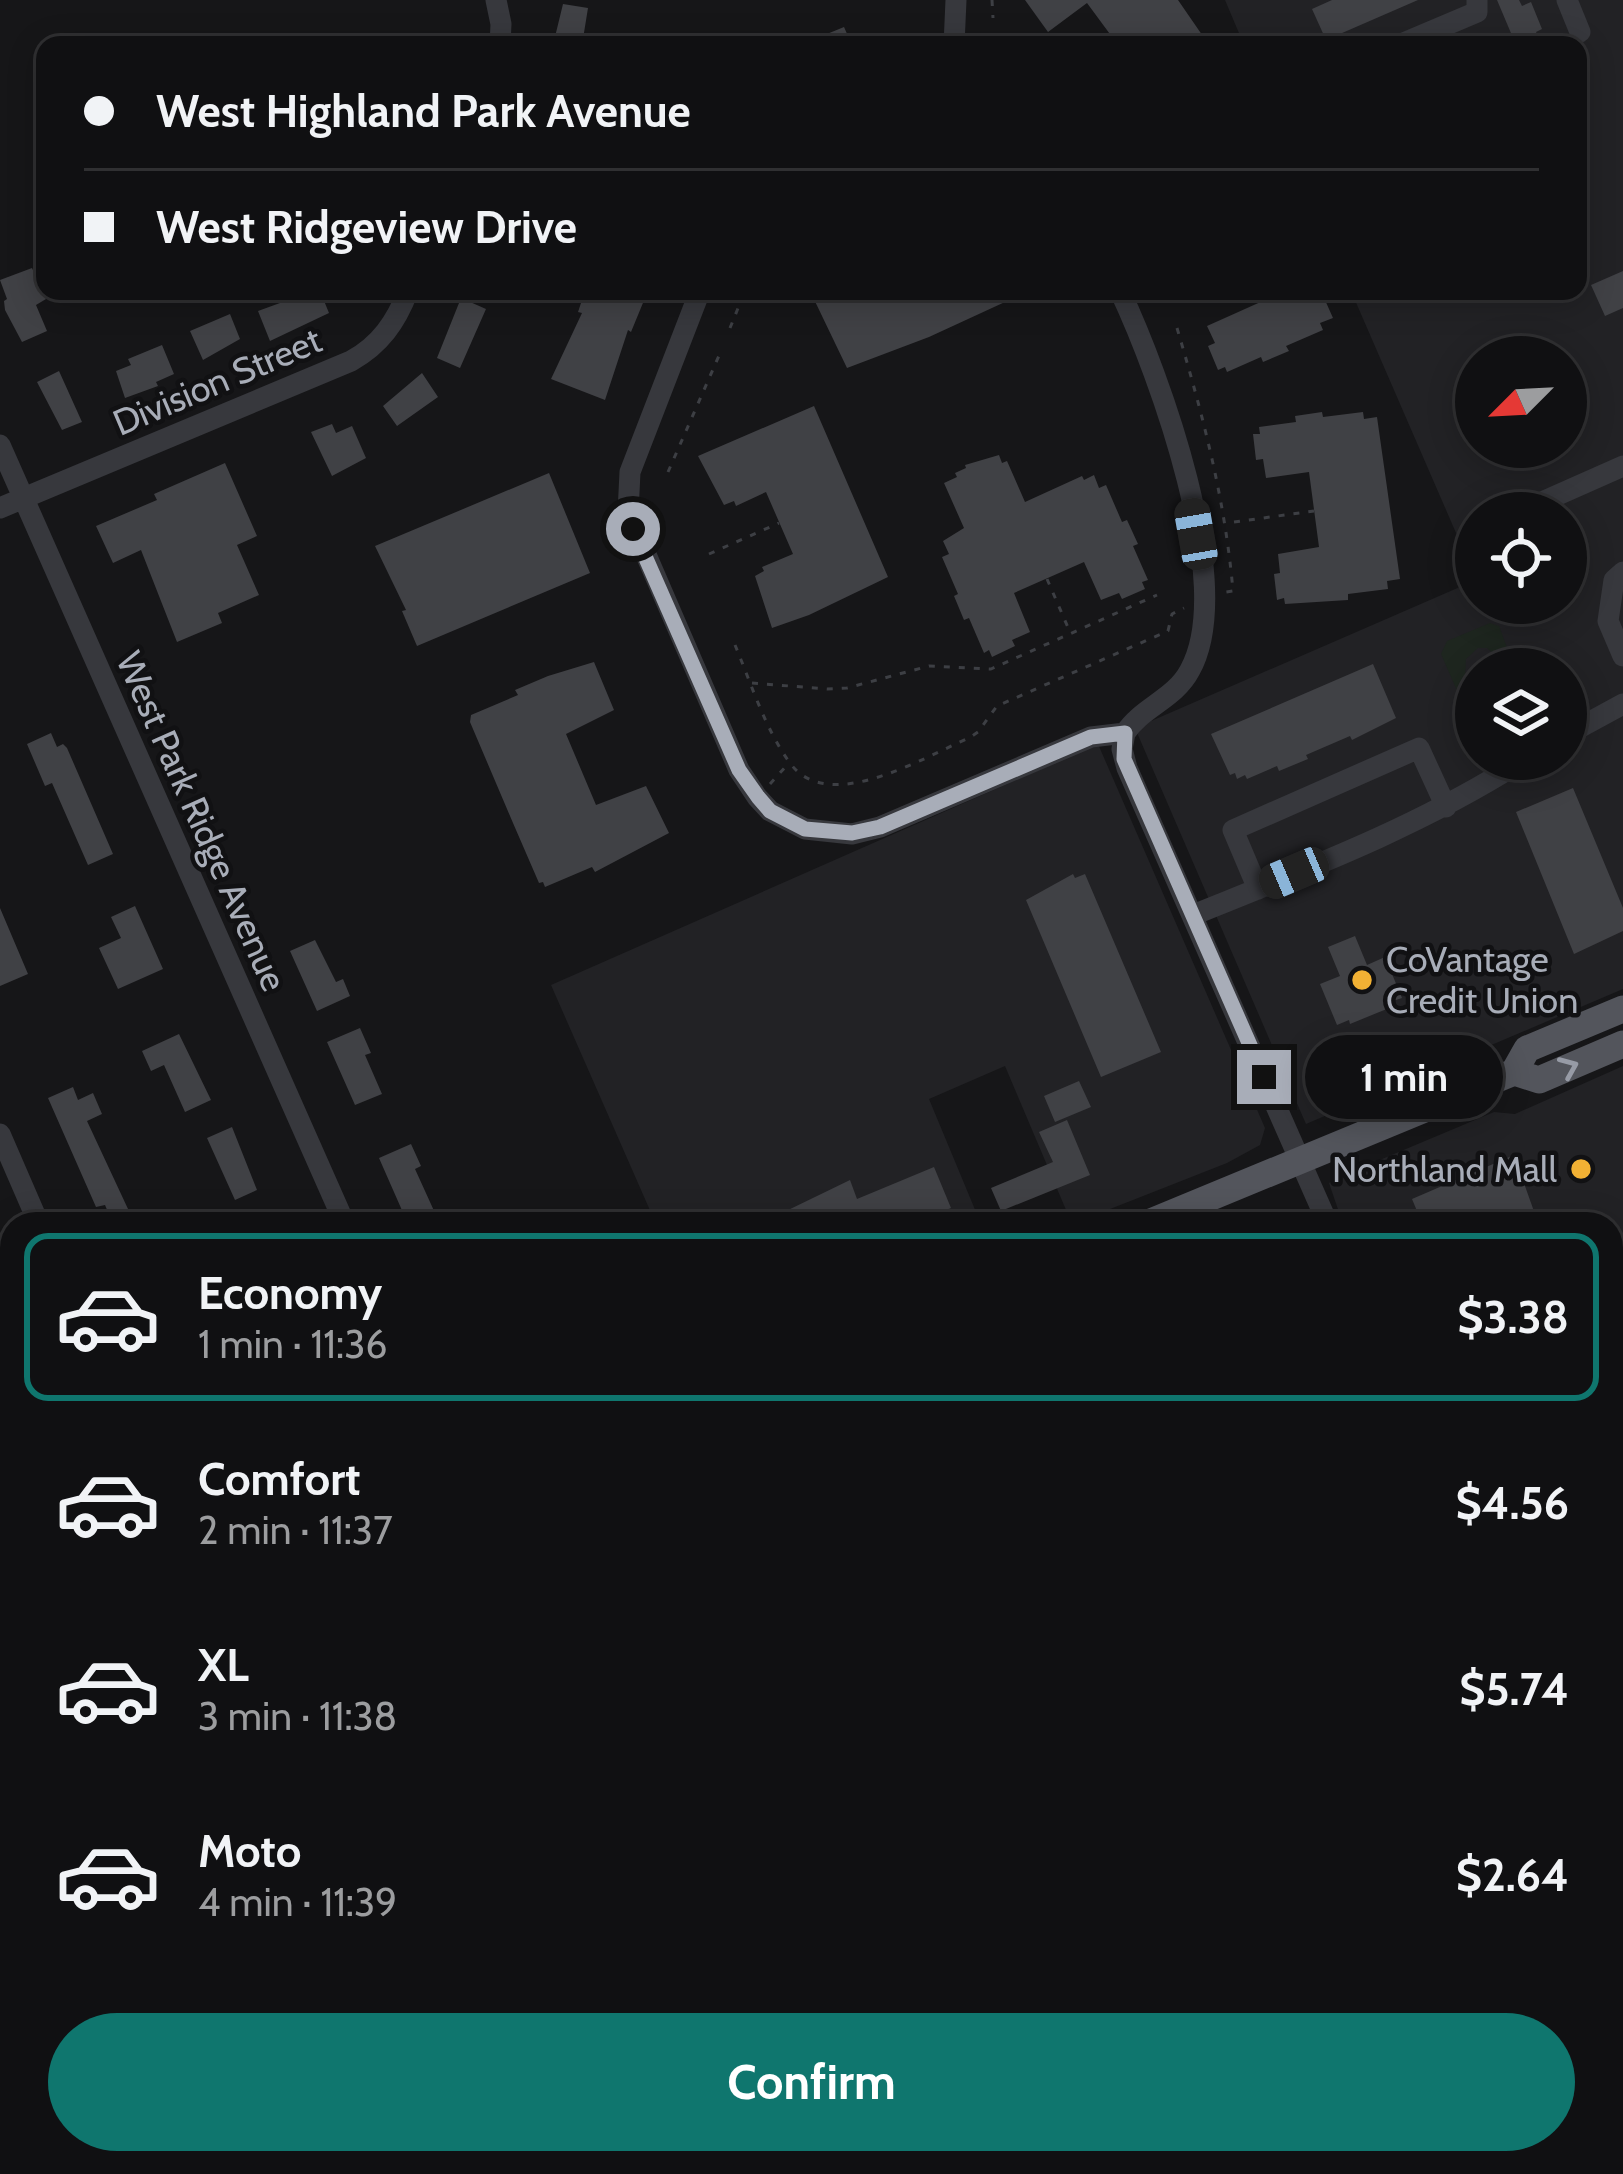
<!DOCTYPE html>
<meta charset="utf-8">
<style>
body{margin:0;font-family:Cabin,sans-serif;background:#19191b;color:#f1f3f6;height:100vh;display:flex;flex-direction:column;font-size:45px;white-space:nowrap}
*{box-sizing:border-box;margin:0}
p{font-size:39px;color:#9c9d9f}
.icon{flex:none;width:66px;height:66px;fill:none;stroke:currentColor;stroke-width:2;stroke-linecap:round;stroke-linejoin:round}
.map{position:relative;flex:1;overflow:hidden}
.drawer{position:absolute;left:0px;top:1212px;width:1623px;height:963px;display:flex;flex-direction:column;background:#101012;border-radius:36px 36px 0 0;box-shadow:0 6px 30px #0003,0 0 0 3px #303032}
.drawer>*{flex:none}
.banner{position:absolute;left:36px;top:36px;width:1551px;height:264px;border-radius:24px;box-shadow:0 6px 30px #0003,0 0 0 3px #303032;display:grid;align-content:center;height:264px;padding:0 48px;background:#101012}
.needle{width:78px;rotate:246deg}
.buttons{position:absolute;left:1455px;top:336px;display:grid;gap:24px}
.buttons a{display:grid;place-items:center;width:132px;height:132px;border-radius:50%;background:#101012;box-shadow:0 6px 30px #0003,0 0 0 3px #303032;font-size:60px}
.end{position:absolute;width:54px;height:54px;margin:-27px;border:15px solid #a8adb8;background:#111;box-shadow:0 0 0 6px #111}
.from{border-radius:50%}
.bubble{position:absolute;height:84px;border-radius:42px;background:#101012;box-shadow:0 6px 30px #0003,0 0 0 3px #303032;font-size:39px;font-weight:700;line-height:84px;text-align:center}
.car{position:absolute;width:36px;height:72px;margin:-36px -18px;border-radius:15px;box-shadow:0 0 9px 3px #0007;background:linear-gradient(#222 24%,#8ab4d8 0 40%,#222 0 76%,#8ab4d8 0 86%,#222 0)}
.banner b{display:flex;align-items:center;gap:42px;height:114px;font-size:45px}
.banner b+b{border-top:3px solid #303032}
.banner i{width:30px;height:30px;background:#f1f3f6}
ul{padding:21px 0 0;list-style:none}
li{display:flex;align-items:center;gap:36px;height:168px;margin:0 24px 18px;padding:0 24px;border:6px solid transparent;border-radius:24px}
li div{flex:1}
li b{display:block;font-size:45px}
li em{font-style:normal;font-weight:700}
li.current{border-color:#0f766e}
li>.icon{width:108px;height:108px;stroke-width:1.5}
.button{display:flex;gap:24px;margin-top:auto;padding:24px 48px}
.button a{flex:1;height:138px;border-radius:72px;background:#0f766e;color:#fff;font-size:48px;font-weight:700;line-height:138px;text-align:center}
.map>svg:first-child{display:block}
</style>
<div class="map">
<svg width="1623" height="2174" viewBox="0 0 1623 2174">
<rect width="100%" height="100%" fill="#161618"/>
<path fill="#222225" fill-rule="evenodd" d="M 1225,0 L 1623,0 L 1623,989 L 1306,1124 L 1135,728 L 1476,580 L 1476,603 L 1566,603 L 1566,513 L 1476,513 L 1476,579 L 1351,291 L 1578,291 L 1578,45 L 1244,45 ZM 1476,357 L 1566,357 L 1566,447 L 1476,447 ZM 1476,669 L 1566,669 L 1566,759 L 1476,759 Z
M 1098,744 L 1265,1128 L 1260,1145 L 1227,1163 L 1072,1224 L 1005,1066 L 929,1099 L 981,1224 L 656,1224 L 551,985 Z
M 1623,1066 L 1623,1374 L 1611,1344 L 1611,1224 L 1343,1224 L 1329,1183 L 1344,1175 L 1494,1112 L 1515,1114 Z
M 0,1875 L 12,1905 L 12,2163 L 120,2163 L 124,2174 L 0,2174 Z
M 159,2163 L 372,2163 L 347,2174 L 163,2174 Z"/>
<path fill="#1e261f" d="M 1490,623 L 1499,626 L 1515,669 L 1493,666 L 1494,654 L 1487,648 L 1478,648 L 1466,659 L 1465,677 L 1476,698 L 1476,734 L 1441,654 L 1447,641 Z
M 405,2163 L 1485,2163 L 1490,2174 L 410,2174 Z"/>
<path fill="#404145" d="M 1025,0 L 1178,0 L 1209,45 L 1144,45 L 1136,34 L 1118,45 L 1087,3 L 1048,32 Z
M 1332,0 L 1418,0 L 1326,40 L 1312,9 Z
M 1497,0 L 1519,0 L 1522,6 L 1531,2 L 1542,29 L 1536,32 L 1542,45 L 1516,45 Z
M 563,4 L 588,8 L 582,45 L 553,45 Z
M 844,27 L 852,45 L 800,45 Z
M 32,268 L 46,299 L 36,305 L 47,331 L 22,342 L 5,310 L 4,301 L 7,299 L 0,280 Z
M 1623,271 L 1623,308 L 1605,316 L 1591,285 Z
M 313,291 L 320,291 L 329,313 L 270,341 L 258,311 Z
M 585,291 L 627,291 L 645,298 L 631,332 L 628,330 L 605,400 L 551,379 L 582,313 L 578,312 Z
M 810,291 L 1029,291 L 929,337 L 847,368 Z
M 1261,291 L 1321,291 L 1333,318 L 1320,323 L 1323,330 L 1286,346 L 1289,351 L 1263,362 L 1261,357 L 1227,372 L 1225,367 L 1218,370 L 1208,346 L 1215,343 L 1207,326 L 1265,300 Z
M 461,298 L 486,309 L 460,368 L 437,358 Z
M 230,314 L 240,339 L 203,360 L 190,331 Z
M 162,345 L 174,374 L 156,382 L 158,386 L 125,398 L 116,371 L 131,365 L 128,359 Z
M 59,371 L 82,422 L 62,430 L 37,382 Z
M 422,373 L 438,397 L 397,426 L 383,406 Z
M 814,406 L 888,577 L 809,615 L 772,628 L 755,576 L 764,571 L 762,567 L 793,554 L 766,492 L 736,506 L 734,501 L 724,505 L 698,456 Z
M 1322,412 L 1323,417 L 1363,412 L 1364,419 L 1377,417 L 1400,579 L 1387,581 L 1388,589 L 1348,594 L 1348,600 L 1285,604 L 1284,598 L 1277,600 L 1274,574 L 1280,573 L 1278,554 L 1319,547 L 1309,472 L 1266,478 L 1263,459 L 1256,460 L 1253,434 L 1260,434 L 1259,427 L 1296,422 L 1295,416 Z
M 332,424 L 336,433 L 352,426 L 366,458 L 332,476 L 311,432 Z
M 999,455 L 1002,463 L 1007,461 L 1025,502 L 1082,476 L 1084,480 L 1094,475 L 1099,488 L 1106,485 L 1122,522 L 1127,520 L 1138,544 L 1133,546 L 1148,580 L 1142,582 L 1145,589 L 1122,599 L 1119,593 L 1101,600 L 1084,562 L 1014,593 L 1030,632 L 1012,640 L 1015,646 L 992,657 L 989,650 L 984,653 L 969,618 L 964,620 L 954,596 L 958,594 L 942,557 L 949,554 L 943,541 L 964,528 L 944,483 L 957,477 L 955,473 L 966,468 L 965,465 Z
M 225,463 L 257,536 L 237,545 L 259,595 L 218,613 L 222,623 L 177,642 L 141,550 L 113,563 L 96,526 L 157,500 L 154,494 Z
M 549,473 L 590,573 L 417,646 L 402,611 L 406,610 L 375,546 Z
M 594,662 L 614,710 L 566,734 L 596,805 L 646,786 L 669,833 L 595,872 L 592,867 L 545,887 L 543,882 L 539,883 L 513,823 L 470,722 L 471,715 L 518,695 L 515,690 L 548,676 Z
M 1373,664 L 1396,718 L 1352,740 L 1350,736 L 1306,755 L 1308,759 L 1279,771 L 1277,766 L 1247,779 L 1245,775 L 1237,779 L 1235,773 L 1230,775 L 1211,734 Z
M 51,733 L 57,747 L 63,744 L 67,748 L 113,854 L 88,865 L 52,783 L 45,786 L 27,744 Z
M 1573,788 L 1623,908 L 1623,931 L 1574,954 L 1516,812 Z
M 1073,874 L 1075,878 L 1085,874 L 1161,1052 L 1101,1077 L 1026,900 Z
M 135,906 L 163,969 L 118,989 L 99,948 L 121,938 L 111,917 Z
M 0,908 L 28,974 L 0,986 Z
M 1355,936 L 1367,965 L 1385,957 L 1402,998 L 1393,1001 L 1394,1006 L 1350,1024 L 1349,1020 L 1337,1025 L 1320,984 L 1340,976 L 1328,947 Z
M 315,940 L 336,982 L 343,979 L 350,996 L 317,1011 L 290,951 Z
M 360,1028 L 371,1053 L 365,1055 L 382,1094 L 355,1105 L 327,1042 Z
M 179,1034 L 211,1100 L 185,1112 L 164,1065 L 151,1071 L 142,1051 Z
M 1079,1081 L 1091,1107 L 1055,1122 L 1044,1096 Z
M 73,1087 L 78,1100 L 93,1093 L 102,1114 L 87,1121 L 135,1224 L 113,1224 L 105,1205 L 96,1207 L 48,1098 Z
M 1067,1120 L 1090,1175 L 1001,1211 L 991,1188 L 1053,1162 L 1039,1132 Z
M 232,1127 L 257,1190 L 235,1200 L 207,1138 Z
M 411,1144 L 421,1166 L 415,1169 L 440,1224 L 408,1224 L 379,1158 Z
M 1514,1155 L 1536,1217 L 1519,1224 L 1387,1224 L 1417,1211 L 1412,1199 Z
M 934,1167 L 951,1208 L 912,1224 L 786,1224 L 782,1213 L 850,1180 L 857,1199 Z"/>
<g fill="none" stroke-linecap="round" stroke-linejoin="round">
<path stroke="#3d3f44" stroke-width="3" stroke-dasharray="6 9" stroke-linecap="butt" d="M 992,0 L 993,18
M 1097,45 L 1110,35
M 730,328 L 745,291
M 1177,328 C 1203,416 1225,499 1233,591 L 1226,592
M 668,472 L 721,351
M 1234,522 L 1314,511
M 709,554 L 779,523
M 1047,579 L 1070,632
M 735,645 C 751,683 765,729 790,763 C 828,816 924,757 969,738 L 978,732 L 997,706 L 1168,631 L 1172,614 L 1184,608
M 752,683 L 827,689 L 847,688 L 929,666 L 991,669 L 1157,595
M 770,784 L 788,764
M 0,2019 L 12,2011"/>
<path stroke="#37383d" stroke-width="21" d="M 496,0 L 501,24 L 500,45
M 1567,0 L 1580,32
M 954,45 L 956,0
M 1399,45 L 1477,12 L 1477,0
M 700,291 L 630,472 L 628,513 L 739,770 L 757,797 L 770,811 L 805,829 L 852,834 L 880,827 L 1091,737 L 1125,733
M 1120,291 C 1159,374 1237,585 1190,670 C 1175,699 1142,707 1125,733
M 0,445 L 345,1224
M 0,508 L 351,361 C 380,345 396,322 408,291
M 1517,513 L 1623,466
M 1623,572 L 1614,580 L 1608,621 L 1623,656
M 1125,733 L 1122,749 L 1127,768 L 1328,1224
M 1566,735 L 1623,704
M 1258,889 L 1233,830 L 1419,748 L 1446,807
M 1193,915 C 1307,869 1421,826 1525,759
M 0,1134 L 39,1224
M 1611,1310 L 1623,1339
M 1611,1731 L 1623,1741
M 0,1832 L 12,1860
M 0,2103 L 12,2099
M 137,2163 L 142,2174
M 659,2163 L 664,2174
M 864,2163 L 869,2174
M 1113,2163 L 1114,2174
M 1283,2163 L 1285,2174
M 691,2174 L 695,2163
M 1616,2174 L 1612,2147 L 1623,2104"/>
<path stroke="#53555c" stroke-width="27" d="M 1514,1072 L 1539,1080 L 1623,1044
M 1146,1224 L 1514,1072 L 1527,1049 L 1623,1009
M 0,1705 L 12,1700"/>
</g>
<defs><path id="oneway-chevron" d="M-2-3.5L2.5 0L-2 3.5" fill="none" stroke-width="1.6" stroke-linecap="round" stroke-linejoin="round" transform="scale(3)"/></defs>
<use stroke="#979ba6" href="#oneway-chevron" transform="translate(1569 1067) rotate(-23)"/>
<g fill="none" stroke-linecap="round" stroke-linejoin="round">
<path stroke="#a8adb8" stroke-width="15" d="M 633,529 L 739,770 L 758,797 L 770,811 L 805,829 L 852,833 L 880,827 L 1091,737 L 1125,733 L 1124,759 L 1264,1077"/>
</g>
<g fill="#f2b134" stroke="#111113" stroke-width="4.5">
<circle cx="1362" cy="980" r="12"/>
<circle cx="1581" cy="1169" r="12"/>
</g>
<g text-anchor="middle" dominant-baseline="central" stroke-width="9" stroke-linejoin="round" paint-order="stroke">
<g font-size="36" fill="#a8adb8" stroke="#111113">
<text transform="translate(217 381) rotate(-23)">Division Street</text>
<text transform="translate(202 821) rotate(66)">West Park Ridge Avenue</text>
</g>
<g font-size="36" fill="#a8adb8" stroke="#111113" text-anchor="start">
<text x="1386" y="959">CoVantage<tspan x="1386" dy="41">Credit Union</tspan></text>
<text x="1557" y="1169" text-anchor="end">Northland Mall</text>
</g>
</g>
</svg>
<div class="buttons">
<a><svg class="needle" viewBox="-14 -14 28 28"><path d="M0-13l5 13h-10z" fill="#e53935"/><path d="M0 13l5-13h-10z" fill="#9c9d9f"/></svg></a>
<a><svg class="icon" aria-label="locate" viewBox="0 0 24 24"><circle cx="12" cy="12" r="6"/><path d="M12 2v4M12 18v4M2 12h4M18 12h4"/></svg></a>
<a><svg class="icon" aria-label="layers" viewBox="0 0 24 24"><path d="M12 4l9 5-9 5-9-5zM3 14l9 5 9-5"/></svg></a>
</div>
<i class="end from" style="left:633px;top:529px"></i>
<i class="end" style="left:1264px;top:1077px"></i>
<div class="bubble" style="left:1305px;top:1035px;width:198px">1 min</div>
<i class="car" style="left:1196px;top:534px;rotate:350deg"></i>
<i class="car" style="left:1294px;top:873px;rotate:247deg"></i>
<div class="banner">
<b><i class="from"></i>West Highland Park Avenue</b>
<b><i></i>West Ridgeview Drive</b>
</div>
<section class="drawer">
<ul>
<li class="current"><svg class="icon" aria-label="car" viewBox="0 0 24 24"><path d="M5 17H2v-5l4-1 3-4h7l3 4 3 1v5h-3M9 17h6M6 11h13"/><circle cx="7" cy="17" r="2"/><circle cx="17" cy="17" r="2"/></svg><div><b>Economy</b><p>1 min · 11:36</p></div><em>$3.38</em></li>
<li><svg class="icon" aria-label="car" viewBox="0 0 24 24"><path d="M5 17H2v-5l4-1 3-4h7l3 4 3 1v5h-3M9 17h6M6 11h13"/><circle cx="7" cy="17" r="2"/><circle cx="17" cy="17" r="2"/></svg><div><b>Comfort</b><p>2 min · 11:37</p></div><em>$4.56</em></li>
<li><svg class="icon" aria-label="car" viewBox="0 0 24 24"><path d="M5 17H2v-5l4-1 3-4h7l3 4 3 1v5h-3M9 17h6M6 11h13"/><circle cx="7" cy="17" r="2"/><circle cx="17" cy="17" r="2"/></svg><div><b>XL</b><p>3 min · 11:38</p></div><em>$5.74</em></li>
<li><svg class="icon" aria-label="car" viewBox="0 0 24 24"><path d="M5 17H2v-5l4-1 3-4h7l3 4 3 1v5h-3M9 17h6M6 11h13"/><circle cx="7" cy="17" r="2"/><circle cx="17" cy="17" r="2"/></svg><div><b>Moto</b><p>4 min · 11:39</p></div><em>$2.64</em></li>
</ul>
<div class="button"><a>Confirm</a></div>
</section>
</div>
